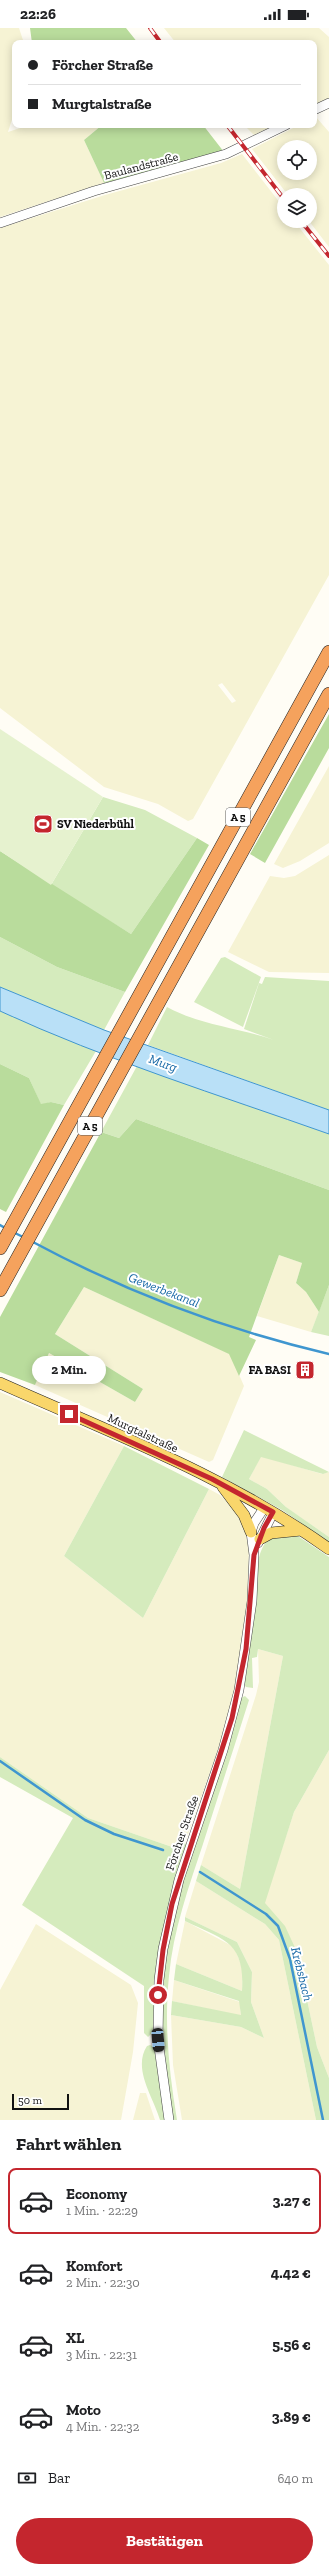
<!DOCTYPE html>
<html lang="de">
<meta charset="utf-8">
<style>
body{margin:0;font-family:"Zilla Slab",serif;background:#f2f2f2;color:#202124;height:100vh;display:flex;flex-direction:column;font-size:15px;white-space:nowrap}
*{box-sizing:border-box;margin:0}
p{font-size:13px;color:#757577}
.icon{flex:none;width:22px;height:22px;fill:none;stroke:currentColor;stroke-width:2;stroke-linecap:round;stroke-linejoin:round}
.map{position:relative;height:2092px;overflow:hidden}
.panel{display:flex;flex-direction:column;background:#fff;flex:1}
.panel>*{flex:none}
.top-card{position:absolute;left:12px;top:12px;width:305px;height:88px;border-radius:8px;box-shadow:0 2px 10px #0003;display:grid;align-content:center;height:88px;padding:0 16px;background:#fff}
.tools{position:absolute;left:277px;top:112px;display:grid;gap:8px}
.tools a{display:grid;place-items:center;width:40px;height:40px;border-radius:50%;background:#fff;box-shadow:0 2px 10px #0003;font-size:20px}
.scale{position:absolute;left:12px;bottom:10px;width:57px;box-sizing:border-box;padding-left:4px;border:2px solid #111;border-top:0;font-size:11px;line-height:14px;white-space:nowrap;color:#111;-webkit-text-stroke:3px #fff;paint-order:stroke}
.end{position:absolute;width:18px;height:18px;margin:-9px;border:5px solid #c4262e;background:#fff;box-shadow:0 0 0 2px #fff}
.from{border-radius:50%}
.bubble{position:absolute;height:28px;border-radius:14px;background:#fff;box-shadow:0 2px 10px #0003;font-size:13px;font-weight:700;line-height:28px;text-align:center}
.car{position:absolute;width:12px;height:24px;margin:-12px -6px;border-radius:5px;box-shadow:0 0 3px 1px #0007;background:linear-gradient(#222 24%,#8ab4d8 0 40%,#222 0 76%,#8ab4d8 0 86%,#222 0)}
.top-card b{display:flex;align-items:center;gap:14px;height:38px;font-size:15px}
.top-card b+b{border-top:1px solid #e0e0e0}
.top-card i{width:10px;height:10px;background:#202124}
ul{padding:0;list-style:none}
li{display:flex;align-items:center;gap:12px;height:66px;margin:0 8px 6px;padding:0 8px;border:2px solid transparent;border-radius:8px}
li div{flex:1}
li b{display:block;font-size:15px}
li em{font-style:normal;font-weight:700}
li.current{border-color:#c4262e}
li>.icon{width:36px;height:36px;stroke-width:1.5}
h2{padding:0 16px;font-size:18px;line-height:48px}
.pay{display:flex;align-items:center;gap:10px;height:44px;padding:0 16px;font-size:15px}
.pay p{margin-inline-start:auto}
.action{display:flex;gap:8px;margin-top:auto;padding:8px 16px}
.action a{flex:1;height:46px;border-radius:24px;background:#c4262e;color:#fff;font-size:16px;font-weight:700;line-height:46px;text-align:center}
.status{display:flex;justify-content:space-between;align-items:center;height:28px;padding:0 20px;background:#fff;direction:ltr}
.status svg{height:11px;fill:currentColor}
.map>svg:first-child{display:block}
</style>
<div class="status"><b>22:26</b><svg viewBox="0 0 49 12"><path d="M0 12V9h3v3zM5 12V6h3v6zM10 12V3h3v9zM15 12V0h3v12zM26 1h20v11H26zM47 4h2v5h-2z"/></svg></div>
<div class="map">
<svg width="329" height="2092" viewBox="0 0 329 2092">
<rect width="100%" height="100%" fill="#fffdf5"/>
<path fill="#f6f3d4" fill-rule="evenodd" d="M 0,0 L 19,0 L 24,15 L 15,15 L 15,82 L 8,104 L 29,97 L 102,97 L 84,112 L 104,155 L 0,189 Z
M 164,0 L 319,0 L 329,9 L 329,71 L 314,78 L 314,15 L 176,15 Z
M 316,89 L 329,104 L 329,219 L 309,193 L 310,167 L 288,167 L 252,121 L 299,97 L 314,97 ZM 284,119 L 310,119 L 310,145 L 284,145 Z
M 244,97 L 275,97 L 254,107 Z
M 242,126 L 284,180 L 284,193 L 294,193 L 329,237 L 329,547 L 193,791 L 188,793 L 158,776 L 104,759 L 0,680 L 0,200 L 105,167 L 221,135 ZM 222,655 L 236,673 L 232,675 L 218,657 Z
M 329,738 L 329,815 L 300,833 L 283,840 L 274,836 Z
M 329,827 L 329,945 L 269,944 L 228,924 L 270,848 L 284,850 L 295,848 Z
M 279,1227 L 302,1235 L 296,1255 L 306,1264 L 319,1284 L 311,1304 L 257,1288 Z
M 84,1259 L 230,1326 L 244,1358 L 213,1432 L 209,1434 L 35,1357 L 49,1325 L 135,1374 L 143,1361 L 55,1306 Z
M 0,1364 L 124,1418 L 64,1528 L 143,1590 L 209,1461 L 220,1467 L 233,1480 L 244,1498 L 249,1521 L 247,1576 L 235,1663 L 220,1716 L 185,1815 L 178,1821 L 88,1790 L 0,1729 Z
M 261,1428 L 322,1446 L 329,1444 L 329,1509 L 287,1480 L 267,1461 L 249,1451 Z
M 258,1621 L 283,1628 L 240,1861 L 201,1837 L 256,1667 L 259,1654 Z
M 329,1722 L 329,2050 L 317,2019 L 297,1924 L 264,1875 L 294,1784 Z
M 196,1853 L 265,1896 L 279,1912 L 316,2092 L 182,2092 L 173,2037 L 171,1987 L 241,1999 L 264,2010 L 251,1974 L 252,1944 L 237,1914 L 185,1889 Z
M 185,1893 L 234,1919 L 243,1941 L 242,1963 L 176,1936 Z
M 36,1896 L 131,1957 L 138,1975 L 133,2024 L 121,2092 L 0,2092 L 0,1962 Z
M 174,1952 L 240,1974 L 241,1988 L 172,1973 Z
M 140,2065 L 146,2065 L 155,2092 L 133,2092 Z"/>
<path fill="#d5ebbd" d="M 103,769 L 145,782 L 197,810 L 131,906 L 51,857 Z
M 0,909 L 57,939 L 125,964 L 104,1002 L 0,959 Z
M 225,929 L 261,949 L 243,999 L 194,974 L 221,930 Z
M 265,949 L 329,953 L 329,1082 L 148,1017 L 167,979 C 200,997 239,1000 274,1012 L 244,1001 L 259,955 L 262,956 Z
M 0,983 L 96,1023 L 64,1077 L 51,1074 L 41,1077 L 29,1050 L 0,1036 Z
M 137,1038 L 329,1106 L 329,1162 L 136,1091 L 119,1110 L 101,1104 Z
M 329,1257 L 329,1308 L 311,1304 Z
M 244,1402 L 329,1444 L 323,1446 L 261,1429 L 249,1451 L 267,1461 L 286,1479 L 329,1509 L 329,1514 L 282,1482 L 222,1449 Z
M 124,1418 L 209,1461 L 143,1590 L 64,1528 Z
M 295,1506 L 329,1529 L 329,1722 L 294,1784 L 265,1875 L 285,1898 L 297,1924 L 317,2019 L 329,2050 L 329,2092 L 316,2092 L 279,1912 L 265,1896 L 196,1853 L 201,1837 L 240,1861 L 283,1628 L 258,1621 L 257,1629 L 252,1630 L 253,1660 L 246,1659 L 244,1656 L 257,1538 C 263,1511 268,1507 295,1506 Z
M 245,1668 L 249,1672 C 234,1720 218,1768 203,1816 C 189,1858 173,1903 169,1948 C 164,1996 169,2044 177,2092 L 173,2092 C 163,2024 156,1958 172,1890 C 191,1815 223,1745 241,1670 Z
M 0,1729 L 88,1790 L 178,1821 L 185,1815 L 187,1817 C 164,1882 155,1935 153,2004 L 148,2009 L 144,2005 L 144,1958 L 22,1877 L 73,1790 L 0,1749 Z
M 185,1889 L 237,1914 L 252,1944 L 251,1974 L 264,2010 L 241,1999 L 171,1987 L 172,1973 L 241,1987 L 239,1973 L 174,1952 L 176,1936 L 242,1963 C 245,1913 224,1912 185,1893 Z
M 150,2017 L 154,2019 L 166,2092 L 160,2092 C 154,2070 132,2041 147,2018 Z"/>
<path fill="#b9dc9c" d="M 30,0 L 126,0 L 138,15 L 32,15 Z
M 102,97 L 203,97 L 224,124 L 188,137 L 104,155 L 84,112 Z
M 329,686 L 329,720 L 265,835 L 250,826 Z
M 197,810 L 209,817 L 125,964 L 57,939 L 0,909 L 0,823 L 131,906 Z
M 0,1036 L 29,1050 L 41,1076 L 51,1074 L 64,1077 L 6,1184 L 0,1181 Z
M 136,1091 L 329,1162 L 329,1257 L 319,1284 L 306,1264 L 296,1255 L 302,1235 L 279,1227 L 249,1309 L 256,1312 L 239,1348 L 229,1326 L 84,1259 L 55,1306 L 143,1361 L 135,1374 L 49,1325 L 35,1357 L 0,1344 L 0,1289 L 101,1104 L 119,1110 Z"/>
<path fill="#e6f2cf" d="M 0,701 L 103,769 L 51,857 L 0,823 Z"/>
<path fill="#b9e0f7" stroke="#3f96cf" d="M 0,959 L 104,1002 L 329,1082 L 329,1106 C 219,1067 106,1032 0,983 Z"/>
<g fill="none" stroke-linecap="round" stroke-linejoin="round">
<path stroke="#3f96cf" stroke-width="2.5" d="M 0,1197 L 7,1201
M 13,1204 L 25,1210
M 31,1213 C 124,1263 226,1302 329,1326
M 0,1733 L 85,1792 L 114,1806 L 163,1822
M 200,1844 L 266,1886 L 278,1898 L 290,1931 L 323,2092"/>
<g stroke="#444" stroke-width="10">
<path id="minor" d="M 314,82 L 329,75
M 0,195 L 94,163 L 226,126 L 286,97
M 258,1515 L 273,1485
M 169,2092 L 158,2012 L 159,1952 L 163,1921 L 179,1852 L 223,1722 L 239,1662 L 252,1573 L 254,1527 L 251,1504 L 254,1495 L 264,1480"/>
</g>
<g stroke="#222" stroke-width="12">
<path id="major" d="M 0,1355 C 112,1405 229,1449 329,1521
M 223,1459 L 244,1487 L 251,1504
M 260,1511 L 271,1505 L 301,1502"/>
</g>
<g stroke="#222" stroke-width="14">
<path id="highway" d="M 0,1220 L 329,624
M 0,1262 L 329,666"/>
</g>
<use href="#minor" stroke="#fff" stroke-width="9"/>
<use href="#major" stroke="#f9d66b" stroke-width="11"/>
<use href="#highway" stroke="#f5a25d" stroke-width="13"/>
<g stroke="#c4262e" stroke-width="4">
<path id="rail" d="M 150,0 L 161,15
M 227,97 L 284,171
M 301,193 L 329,228"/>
</g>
<use href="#rail" stroke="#fff" stroke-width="2.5" stroke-dasharray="8" stroke-linecap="butt"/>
</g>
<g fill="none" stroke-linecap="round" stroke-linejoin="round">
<path stroke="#c4262e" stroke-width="5" d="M 69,1386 L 212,1451 L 273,1484 L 264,1500 L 254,1527 L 246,1621 L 232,1690 L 172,1876 L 163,1922 L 158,1967"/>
</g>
<defs>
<g id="stadium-square" transform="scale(1)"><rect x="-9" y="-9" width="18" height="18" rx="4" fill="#c4262e" stroke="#fff"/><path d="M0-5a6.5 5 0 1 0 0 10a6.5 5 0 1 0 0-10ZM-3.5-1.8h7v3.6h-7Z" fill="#fff"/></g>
<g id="building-square" transform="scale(1)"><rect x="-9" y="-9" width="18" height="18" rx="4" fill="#c4262e" stroke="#fff"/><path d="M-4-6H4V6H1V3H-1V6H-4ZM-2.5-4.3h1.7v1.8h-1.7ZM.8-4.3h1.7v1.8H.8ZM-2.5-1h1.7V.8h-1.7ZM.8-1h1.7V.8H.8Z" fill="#fff"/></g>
</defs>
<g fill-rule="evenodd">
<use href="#stadium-square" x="43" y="796"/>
<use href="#building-square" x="305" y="1342"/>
</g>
<g text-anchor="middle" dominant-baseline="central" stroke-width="4" stroke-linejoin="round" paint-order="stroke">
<g fill="#fff" stroke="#585858" stroke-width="1">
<rect x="226" y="780" width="24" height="18" rx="3"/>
<rect x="78" y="1089" width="24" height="18" rx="3"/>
</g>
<g font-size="11" font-weight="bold" fill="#111">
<text x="238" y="789">A 5</text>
<text x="90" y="1098">A 5</text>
</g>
<g font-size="12" fill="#111" stroke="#fff">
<text transform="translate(141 138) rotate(-15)">Baulandstraße</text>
<text transform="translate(143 1405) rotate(25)">Murgtalstraße</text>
<text transform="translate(182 1805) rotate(-71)">Förcher Straße</text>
</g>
<g font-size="12" font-weight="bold" fill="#111" stroke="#fff" text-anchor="start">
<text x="57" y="796">SV Niederbühl</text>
<text x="291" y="1342" text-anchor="end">FA BASI</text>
</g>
<g font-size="13" font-style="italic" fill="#1768a6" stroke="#fff">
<text transform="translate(163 1035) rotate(20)">Murg</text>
<text transform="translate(164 1262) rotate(21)">Gewerbekanal</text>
<text transform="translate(302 1946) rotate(76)">Krebsbach</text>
</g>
</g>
</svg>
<div class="tools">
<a><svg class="icon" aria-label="locate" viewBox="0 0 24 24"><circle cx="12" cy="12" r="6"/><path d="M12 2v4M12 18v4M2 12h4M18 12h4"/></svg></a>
<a><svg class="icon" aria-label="layers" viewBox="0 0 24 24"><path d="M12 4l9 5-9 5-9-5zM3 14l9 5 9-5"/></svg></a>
</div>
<div class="scale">50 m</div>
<i class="end from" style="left:158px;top:1967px"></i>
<i class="end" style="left:69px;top:1386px"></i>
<div class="bubble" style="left:32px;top:1328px;width:74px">2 Min.</div>
<i class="car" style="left:158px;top:2012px;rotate:175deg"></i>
<div class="top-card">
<b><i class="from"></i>Förcher Straße</b>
<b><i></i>Murgtalstraße</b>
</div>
</div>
<section class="panel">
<h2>Fahrt wählen</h2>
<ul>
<li class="current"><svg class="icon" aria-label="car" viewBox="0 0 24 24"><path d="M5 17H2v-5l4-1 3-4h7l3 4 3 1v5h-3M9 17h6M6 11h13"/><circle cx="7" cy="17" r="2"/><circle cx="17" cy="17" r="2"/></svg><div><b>Economy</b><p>1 Min. · 22:29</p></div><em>3.27 €</em></li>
<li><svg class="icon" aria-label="car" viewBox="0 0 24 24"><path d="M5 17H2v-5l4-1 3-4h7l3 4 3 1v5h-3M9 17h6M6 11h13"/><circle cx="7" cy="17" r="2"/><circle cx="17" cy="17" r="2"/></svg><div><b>Komfort</b><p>2 Min. · 22:30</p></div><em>4.42 €</em></li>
<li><svg class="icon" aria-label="car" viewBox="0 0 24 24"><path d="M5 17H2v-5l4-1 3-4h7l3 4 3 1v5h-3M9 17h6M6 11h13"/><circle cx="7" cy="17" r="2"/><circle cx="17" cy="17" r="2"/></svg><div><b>XL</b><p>3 Min. · 22:31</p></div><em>5.56 €</em></li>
<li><svg class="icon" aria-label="car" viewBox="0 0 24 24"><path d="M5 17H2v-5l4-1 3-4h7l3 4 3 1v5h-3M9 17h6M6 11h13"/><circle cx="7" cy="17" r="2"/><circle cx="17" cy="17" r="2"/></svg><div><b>Moto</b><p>4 Min. · 22:32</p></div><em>3.89 €</em></li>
</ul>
<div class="pay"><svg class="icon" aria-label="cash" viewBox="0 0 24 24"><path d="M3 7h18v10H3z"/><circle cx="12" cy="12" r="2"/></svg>Bar<p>640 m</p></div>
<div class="action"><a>Bestätigen</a></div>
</section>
